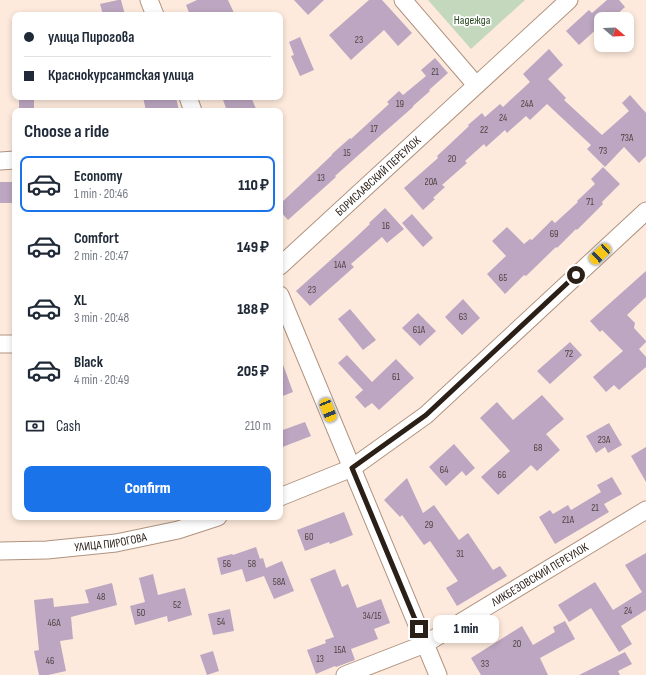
<!DOCTYPE html>
<meta charset="utf-8">
<style>
body{margin:0;font-family:"Sofia Sans Condensed",sans-serif;background:#f2f2f3;color:#1f2937;height:100vh;display:flex;flex-direction:column;font-size:15px;white-space:nowrap}
*{box-sizing:border-box;margin:0}
p{font-size:13px;color:#747a83}
.icon{flex:none;width:22px;height:22px;fill:none;stroke:currentColor;stroke-width:2;stroke-linecap:round;stroke-linejoin:round}
.map{position:relative;flex:1;overflow:hidden}
.sheet{position:absolute;left:12px;top:108px;width:271px;height:412px;display:flex;flex-direction:column;background:#fff;border-radius:8px;box-shadow:0 2px 6px #0003}
.sheet>*{flex:none}
.hud{position:absolute;left:12px;top:12px;width:271px;height:88px;border-radius:8px;box-shadow:0 2px 6px #0003;display:grid;align-content:center;height:88px;padding:0 12px;background:#fff}
.needle{width:26px;rotate:109deg}
.fabs{position:absolute;left:594px;top:12px;display:grid;gap:8px}
.fabs a{display:grid;place-items:center;width:40px;height:40px;border-radius:8px;background:#fff;box-shadow:0 2px 6px #0003;font-size:20px}
.end{position:absolute;width:18px;height:18px;margin:-9px;border:5px solid #2b2018;background:#fff;box-shadow:0 0 0 2px #fff}
.from{border-radius:50%}
.bubble{position:absolute;height:28px;border-radius:8px;background:#fff;box-shadow:0 2px 6px #0003;font-size:13px;font-weight:800;line-height:28px;text-align:center}
.car{position:absolute;width:12px;height:24px;margin:-12px -6px;border-radius:5px;box-shadow:0 0 3px 1px #0007;background:linear-gradient(#f5c518 24%,#345 0 40%,#f5c518 0 76%,#345 0 86%,#f5c518 0)}
.hud b{display:flex;align-items:center;gap:14px;height:38px;font-size:15px}
.hud b+b{border-top:1px solid #e0e1e3}
.hud i{width:10px;height:10px;background:#1f2937}
ul{padding:0;list-style:none}
li{display:flex;align-items:center;gap:12px;height:56px;margin:0 8px 6px;padding:0 4px;border:2px solid transparent;border-radius:8px}
li div{flex:1}
li b{display:block;font-size:15px}
li em{font-style:normal;font-weight:800}
li.current{border-color:#1a73e8}
li>.icon{width:36px;height:36px;stroke-width:1.5}
h2{padding:0 12px;font-size:18px;line-height:48px}
.pay{display:flex;align-items:center;gap:10px;height:44px;padding:0 12px;font-size:15px}
.pay p{margin-inline-start:auto}
.cta{display:flex;gap:8px;margin-top:auto;padding:8px 12px}
.cta a{flex:1;height:46px;border-radius:8px;background:#1a73e8;color:#fff;font-size:16px;font-weight:800;line-height:46px;text-align:center}
.map>svg:first-child{display:block}
</style>
<div class="map">
<svg width="646" height="675" viewBox="0 0 646 675">
<rect width="100%" height="100%" fill="#fdeadc"/>
<path fill="#c3d8bd" d="M 428,0 L 525,0 L 471,49 Z"/>
<path fill="#bca6c1" d="M 118,0 L 121,0 L 125,15 L 103,15 L 100,4 Z
M 197,0 L 228,0 L 235,15 L 190,15 L 186,5 Z
M 294,0 L 324,0 L 308,15 Z
M 369,0 L 382,0 L 412,33 L 398,46 L 384,30 L 351,60 L 329,35 Z
M 607,0 L 619,0 L 625,7 L 614,17 L 612,15 L 608,19 L 601,19 L 601,25 L 579,45 L 566,31 L 589,10 L 592,13 Z
M 300,37 L 314,70 L 300,76 L 291,56 L 294,55 L 289,42 Z
M 549,49 L 563,65 L 548,79 L 566,98 L 564,100 L 602,135 L 629,111 L 622,103 L 630,95 L 646,113 L 646,156 L 639,163 L 624,147 L 605,167 L 587,149 L 591,145 L 547,104 L 530,120 L 526,116 L 507,133 L 505,130 L 486,147 L 484,144 L 465,161 L 467,163 L 442,185 L 445,187 L 433,198 L 435,199 L 423,210 L 404,188 L 438,158 L 437,156 L 451,143 L 469,126 L 468,125 L 482,113 L 485,117 L 500,104 L 503,107 L 530,82 L 523,74 Z
M 435,58 L 448,73 L 429,90 L 430,91 L 413,106 L 413,107 L 372,143 L 335,176 L 336,177 L 288,220 L 280,211 L 280,204 L 332,155 L 332,154 L 350,138 L 351,139 L 389,104 L 387,102 L 399,91 L 403,95 L 426,76 L 421,70 Z
M 19,97 L 34,97 L 34,111 L 19,111 Z
M 143,97 L 176,97 L 179,111 L 146,111 Z
M 222,97 L 251,97 L 257,111 L 227,111 Z
M 603,167 L 620,184 L 602,202 L 603,204 L 577,230 L 576,229 L 557,248 L 556,247 L 526,276 L 524,275 L 505,294 L 487,274 L 506,256 L 492,241 L 507,227 L 524,244 L 530,239 L 532,240 L 552,220 L 555,223 L 578,202 L 577,201 L 595,184 L 591,179 Z
M 0,182 L 15,182 L 15,203 L 0,203 Z
M 385,208 L 404,229 L 387,243 L 382,237 L 351,264 L 354,267 L 310,306 L 296,291 L 353,240 L 370,224 L 369,223 Z
M 412,214 L 433,238 L 423,247 L 402,223 Z
M 646,271 L 646,297 L 627,315 L 635,323 L 634,328 L 646,341 L 646,342 L 639,349 L 646,357 L 646,367 L 619,390 L 614,385 L 606,392 L 593,377 L 623,351 L 602,330 L 600,332 L 590,321 Z
M 463,299 L 480,318 L 462,335 L 445,317 Z
M 350,309 L 376,340 L 363,350 L 338,319 Z
M 418,313 L 436,331 L 420,346 L 402,328 Z
M 570,342 L 582,355 L 550,384 L 537,371 Z
M 347,355 L 372,382 L 396,359 L 414,378 L 379,410 L 372,403 L 365,408 L 355,397 L 363,390 L 338,363 Z
M 281,359 L 293,392 L 280,397 L 280,360 Z
M 542,395 L 564,419 L 546,434 L 560,450 L 537,471 L 531,465 L 498,495 L 481,477 L 510,451 L 480,418 L 497,402 L 513,420 Z
M 305,422 L 311,436 L 280,448 L 280,431 Z
M 609,423 L 622,445 L 608,453 L 605,447 L 596,453 L 586,436 Z
M 454,444 L 475,468 L 466,476 L 462,471 L 446,486 L 429,467 Z
M 646,447 L 646,482 L 631,456 Z
M 612,477 L 622,494 L 604,504 L 609,512 L 555,544 L 539,517 L 550,510 L 553,514 L 568,505 L 571,510 L 601,492 L 597,485 Z
M 407,478 L 423,513 L 434,505 L 459,540 L 468,533 L 493,570 L 500,566 L 507,576 L 457,606 L 446,588 L 458,581 L 430,541 L 424,545 L 402,515 L 400,517 L 384,500 Z
M 344,512 L 353,535 L 330,544 L 329,542 L 305,551 L 297,530 Z
M 256,547 L 260,559 L 263,558 L 266,568 L 282,561 L 294,591 L 274,599 L 264,576 L 246,582 L 242,569 L 221,575 L 217,558 L 232,554 L 233,555 Z
M 646,553 L 646,610 L 621,626 L 632,644 L 619,652 L 591,608 L 569,622 L 558,605 L 595,582 L 613,610 L 642,592 L 625,565 Z
M 335,569 L 342,587 L 348,584 L 357,608 L 381,599 L 390,623 L 374,629 L 378,639 L 351,649 L 355,660 L 336,667 L 335,666 L 316,674 L 307,650 L 326,643 L 325,640 L 334,637 L 310,579 Z
M 153,574 L 158,595 L 185,588 L 192,615 L 168,622 L 167,616 L 135,625 L 130,606 L 145,602 L 139,578 Z
M 112,583 L 117,605 L 71,617 L 73,639 L 60,641 L 66,671 L 48,675 L 39,675 L 34,651 L 39,650 L 34,600 L 53,598 L 54,607 L 89,603 L 85,590 Z
M 230,609 L 234,631 L 213,635 L 208,614 Z
M 565,621 L 575,639 L 540,658 L 548,675 L 481,675 L 471,658 L 522,626 L 533,645 L 555,632 L 553,627 Z
M 213,651 L 219,671 L 207,675 L 200,655 Z
M 625,652 L 632,664 L 618,671 L 620,675 L 579,675 Z"/>
<g fill="none" stroke-linecap="round" stroke-linejoin="round">
<g stroke="#b0937f" stroke-width="19">
<g id="minor">
<path d="M 149,0 L 155,15"/>
<path d="M 403,0 L 476,85"/>
<path d="M 188,97 L 193,111"/>
<path d="M 0,161 L 15,160"/>
<path id="s1" d="M 280,266 L 569,0"/>
<path d="M 280,295 L 438,675"/>
<path d="M 0,344 L 15,344"/>
<path d="M 280,497 L 352,468 L 426,415 L 646,211"/>
<path id="s2" d="M 0,551 L 47,550 L 116,543 L 178,530 L 218,517"/>
<path id="s3" d="M 345,675 L 425,644 L 646,510"/>
</g>
</g>
<use href="#minor" stroke="#fff" stroke-width="17"/>
</g>
<g fill="none" stroke-linecap="round" stroke-linejoin="round">
<path stroke="#2b2018" stroke-width="5" d="M 419,629 L 352,468 L 426,415 L 576,275"/>
</g>
<g text-anchor="middle" dominant-baseline="central" stroke-width="3.5" stroke-linejoin="round" paint-order="stroke">
<g font-size="10" fill="#4f4242">
<text x="359" y="40">23</text>
<text x="435" y="72">21</text>
<text x="400" y="104">19</text>
<text x="527" y="104">24А</text>
<text x="503" y="118">24</text>
<text x="374" y="129">17</text>
<text x="484" y="130">22</text>
<text x="627" y="138">73А</text>
<text x="603" y="151">73</text>
<text x="347" y="153">15</text>
<text x="452" y="159">20</text>
<text x="321" y="178">13</text>
<text x="431" y="182">20А</text>
<text x="590" y="202">71</text>
<text x="386" y="226">16</text>
<text x="554" y="234">69</text>
<text x="340" y="265">14А</text>
<text x="503" y="278">65</text>
<text x="312" y="290">23</text>
<text x="463" y="317">63</text>
<text x="419" y="330">61А</text>
<text x="569" y="354">72</text>
<text x="396" y="377">61</text>
<text x="604" y="440">23А</text>
<text x="538" y="448">68</text>
<text x="444" y="470">64</text>
<text x="502" y="475">66</text>
<text x="595" y="508">21</text>
<text x="568" y="520">21А</text>
<text x="429" y="525">29</text>
<text x="309" y="537">60</text>
<text x="460" y="554">31</text>
<text x="227" y="564">56</text>
<text x="252" y="564">58</text>
<text x="279" y="582">58А</text>
<text x="101" y="597">48</text>
<text x="177" y="605">52</text>
<text x="628" y="611">24</text>
<text x="141" y="613">50</text>
<text x="372" y="616">34/15</text>
<text x="221" y="622">54</text>
<text x="54" y="623">46А</text>
<text x="517" y="644">20</text>
<text x="340" y="650">15А</text>
<text x="320" y="659">13</text>
<text x="50" y="661">46</text>
<text x="485" y="664">33</text>
</g>
<g font-size="12" fill="#294720" stroke="#fff">
<text x="472" y="20">Надежда</text>
</g>
<g font-size="12" fill="#2b2018" stroke="#fff">
<text stroke="none"><textPath href="#s1" startOffset="133">БОРИСЛАВСКИЙ ПЕРЕУЛОК</textPath></text>
<text stroke="none"><textPath href="#s2" startOffset="111">УЛИЦА ПИРОГОВА</textPath></text>
<text stroke="none"><textPath href="#s3" startOffset="220">ЛИКБЕЗОВСКИЙ ПЕРЕУЛОК</textPath></text>
</g>
</g>
</svg>
<div class="fabs">
<a><svg class="needle" viewBox="-14 -14 28 28"><path d="M0-13l5 13h-10z" fill="#e53935"/><path d="M0 13l5-13h-10z" fill="#747a83"/></svg></a>
</div>
<i class="end from" style="left:576px;top:275px"></i>
<i class="end" style="left:419px;top:629px"></i>
<div class="bubble" style="left:433px;top:615px;width:66px">1 min</div>
<i class="car" style="left:600px;top:254px;rotate:227deg"></i>
<i class="car" style="left:328px;top:410px;rotate:158deg"></i>
<div class="hud">
<b><i class="from"></i>улица Пирогова</b>
<b><i></i>Краснокурсантская улица</b>
</div>
<section class="sheet">
<h2>Choose a ride</h2>
<ul>
<li class="current"><svg class="icon" aria-label="car" viewBox="0 0 24 24"><path d="M5 17H2v-5l4-1 3-4h7l3 4 3 1v5h-3M9 17h6M6 11h13"/><circle cx="7" cy="17" r="2"/><circle cx="17" cy="17" r="2"/></svg><div><b>Economy</b><p>1 min · 20:46</p></div><em>110 ₽</em></li>
<li><svg class="icon" aria-label="car" viewBox="0 0 24 24"><path d="M5 17H2v-5l4-1 3-4h7l3 4 3 1v5h-3M9 17h6M6 11h13"/><circle cx="7" cy="17" r="2"/><circle cx="17" cy="17" r="2"/></svg><div><b>Comfort</b><p>2 min · 20:47</p></div><em>149 ₽</em></li>
<li><svg class="icon" aria-label="car" viewBox="0 0 24 24"><path d="M5 17H2v-5l4-1 3-4h7l3 4 3 1v5h-3M9 17h6M6 11h13"/><circle cx="7" cy="17" r="2"/><circle cx="17" cy="17" r="2"/></svg><div><b>XL</b><p>3 min · 20:48</p></div><em>188 ₽</em></li>
<li><svg class="icon" aria-label="car" viewBox="0 0 24 24"><path d="M5 17H2v-5l4-1 3-4h7l3 4 3 1v5h-3M9 17h6M6 11h13"/><circle cx="7" cy="17" r="2"/><circle cx="17" cy="17" r="2"/></svg><div><b>Black</b><p>4 min · 20:49</p></div><em>205 ₽</em></li>
</ul>
<div class="pay"><svg class="icon" aria-label="cash" viewBox="0 0 24 24"><path d="M3 7h18v10H3z"/><circle cx="12" cy="12" r="2"/></svg>Cash<p>210 m</p></div>
<div class="cta"><a>Confirm</a></div>
</section>
</div>
